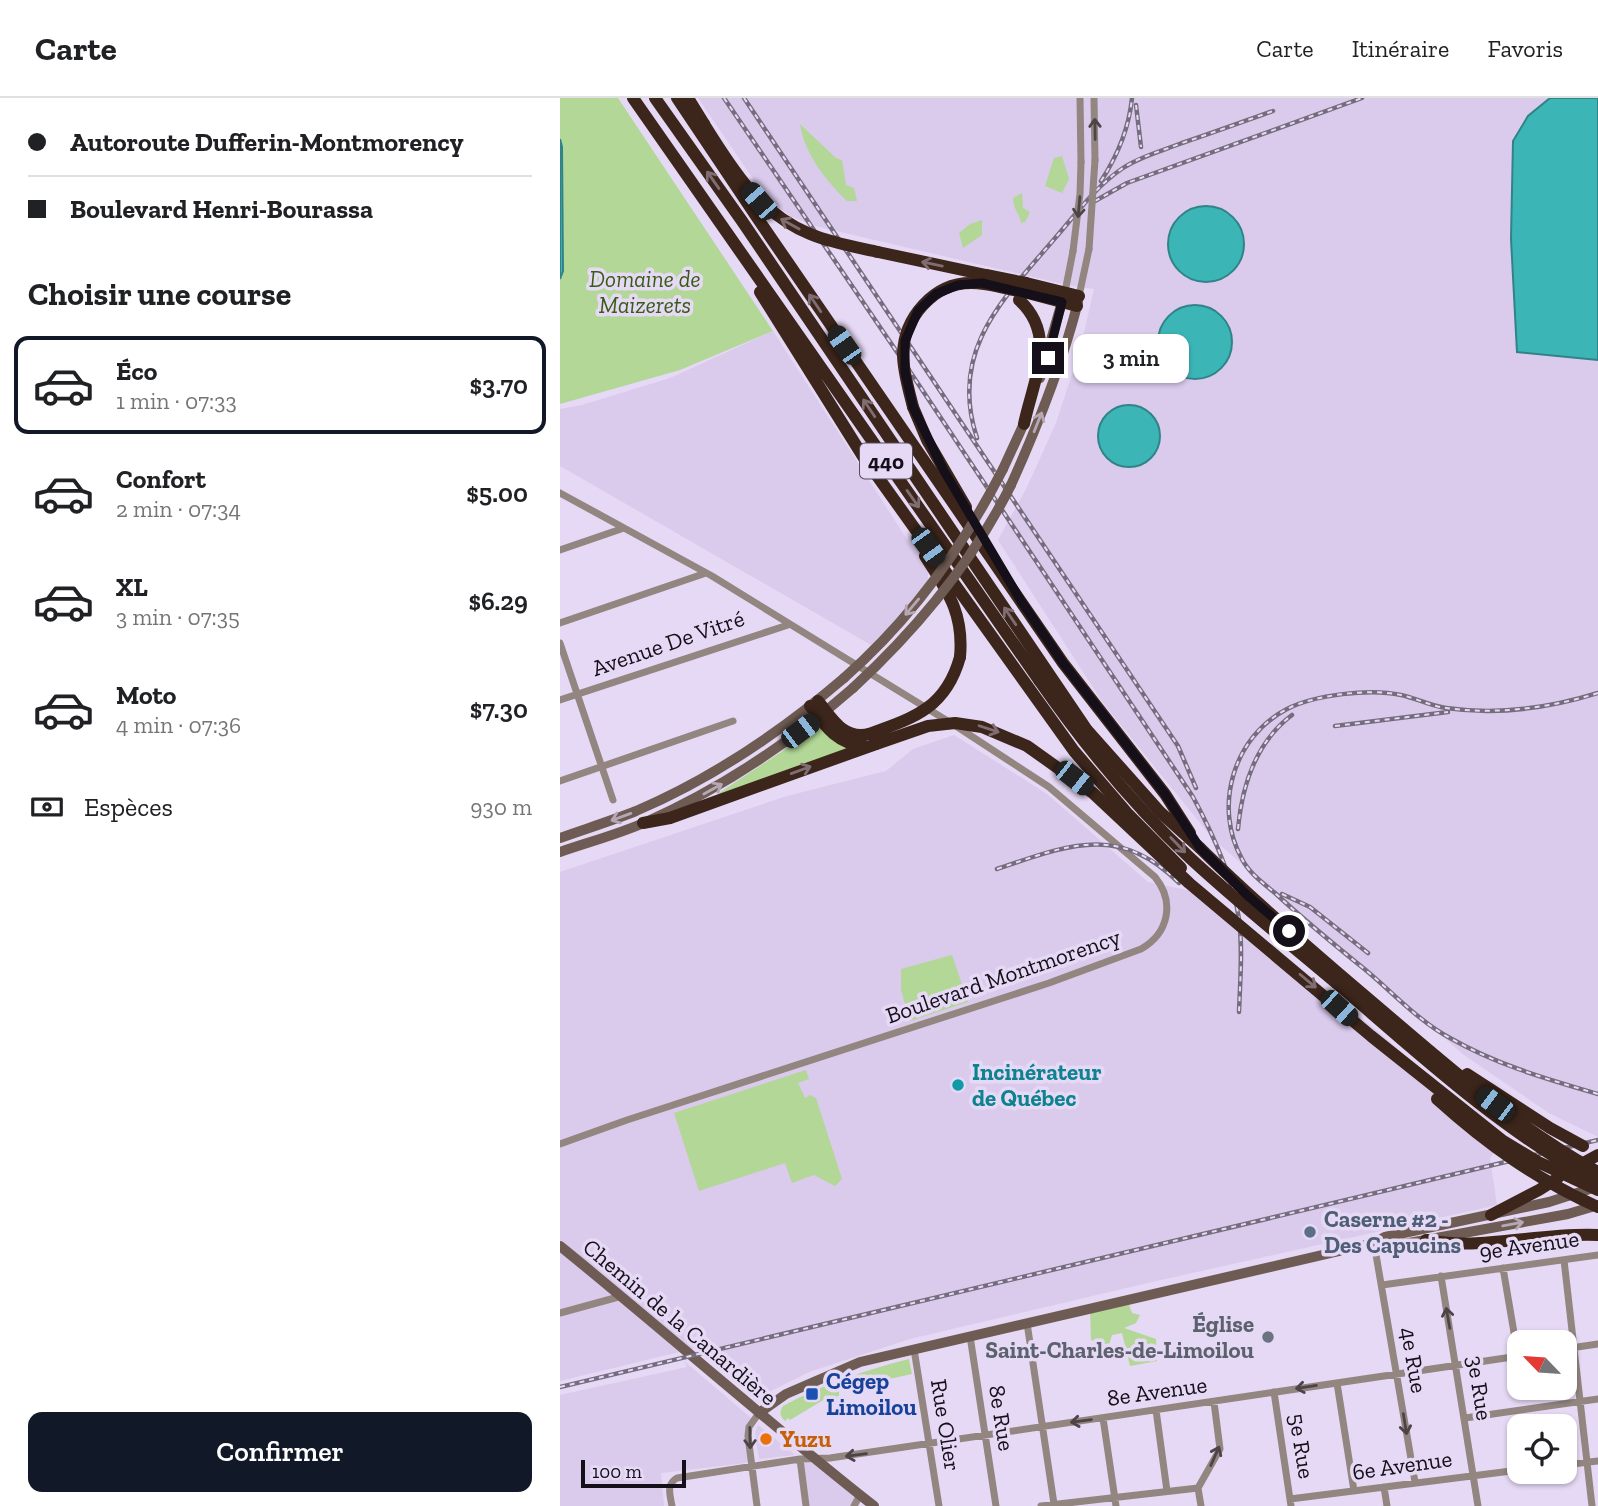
<!DOCTYPE html>
<html lang="fr">
<meta charset="utf-8">
<style>
body{margin:0;font-family:"Zilla Slab",serif;background:#f6f6f6;color:#202124;height:100vh;display:flex;flex-direction:column;font-size:26px;white-space:nowrap}
*{box-sizing:border-box;margin:0}
p{font-size:23px;color:#757577}
.icon{flex:none;width:38px;height:38px;fill:none;stroke:currentColor;stroke-width:2;stroke-linecap:round;stroke-linejoin:round}
.map{position:relative;flex:1;overflow:hidden}
.details{display:flex;flex-direction:column;background:#fff;width:560px}
.details>*{flex:none}
.top-card{display:grid;align-content:center;height:154px;padding:0 28px;background:#fff}
.needle{width:46px;rotate:295deg}
.buttons{position:absolute;left:947px;top:1232px;display:grid;gap:14px}
.buttons a{display:grid;place-items:center;width:70px;height:70px;border-radius:14px;background:#fff;box-shadow:0 2px 5px #0004;font-size:35px}
.scale{position:absolute;left:21px;bottom:18px;width:105px;box-sizing:border-box;padding-left:7px;border:4px solid #140f18;border-top:0;font-size:19px;line-height:24px;white-space:nowrap;color:#140f18;-webkit-text-stroke:5px #e6d9f5;paint-order:stroke}
.end{position:absolute;width:32px;height:32px;margin:-16px;border:9px solid #140f18;background:#fff;box-shadow:0 0 0 4px #fff}
.from{border-radius:50%}
.bubble{position:absolute;height:49px;border-radius:14px;background:#fff;box-shadow:0 2px 5px #0004;font-size:23px;font-weight:600;line-height:49px;text-align:center}
.car{position:absolute;width:21px;height:42px;margin:-21px -10px;border-radius:9px;box-shadow:0 0 5px 2px #0007;background:linear-gradient(#222 24%,#8ab4d8 0 40%,#222 0 76%,#8ab4d8 0 86%,#222 0)}
.top-card b{display:flex;align-items:center;gap:24px;height:66px;font-size:26px}
.top-card b+b{border-top:2px solid #e0e0e0}
.top-card i{width:18px;height:18px;background:#202124}
ul{padding:0;list-style:none}
li{display:flex;align-items:center;gap:21px;height:98px;margin:0 14px 10px;padding:0 14px;border:4px solid transparent;border-radius:14px}
li div{flex:1}
li b{display:block;font-size:26px}
li em{font-style:normal;font-weight:600}
li.active{border-color:#111827}
li>.icon{width:63px;height:63px;stroke-width:1.5}
h2{padding:0 28px;font-size:32px;line-height:84px}
.pay{display:flex;align-items:center;gap:18px;height:77px;padding:0 28px;font-size:26px}
.pay p{margin-inline-start:auto}
.action{display:flex;gap:14px;margin-top:auto;padding:14px 28px}
.action a{flex:1;height:80px;border-radius:14px;background:#111827;color:#fff;font-size:28px;font-weight:600;line-height:80px;text-align:center}
header{display:flex;align-items:center;gap:42px;box-sizing:border-box;height:98px;padding:0 35px;background:#fff;border-bottom:2px solid #e0e0e0}
header strong{font-size:33px}
nav{display:flex;gap:38px;margin-inline-start:auto;font-size:24px}
main{display:flex;flex:1;min-height:0}
.map>svg:first-child{display:block}
</style>
<header>
<strong>Carte</strong>
<nav><a>Carte</a><a>Itinéraire</a><a>Favoris</a></nav>
</header>
<main>
<section class="details">
<div class="top-card">
<b><i class="from"></i>Autoroute Dufferin-Montmorency</b>
<b><i></i>Boulevard Henri-Bourassa</b>
</div>
<h2>Choisir une course</h2>
<ul>
<li class="active"><svg class="icon" aria-label="car" viewBox="0 0 24 24"><path d="M5 17H2v-5l4-1 3-4h7l3 4 3 1v5h-3M9 17h6M6 11h13"/><circle cx="7" cy="17" r="2"/><circle cx="17" cy="17" r="2"/></svg><div><b>Éco</b><p>1 min · 07:33</p></div><em>$3.70</em></li>
<li><svg class="icon" aria-label="car" viewBox="0 0 24 24"><path d="M5 17H2v-5l4-1 3-4h7l3 4 3 1v5h-3M9 17h6M6 11h13"/><circle cx="7" cy="17" r="2"/><circle cx="17" cy="17" r="2"/></svg><div><b>Confort</b><p>2 min · 07:34</p></div><em>$5.00</em></li>
<li><svg class="icon" aria-label="car" viewBox="0 0 24 24"><path d="M5 17H2v-5l4-1 3-4h7l3 4 3 1v5h-3M9 17h6M6 11h13"/><circle cx="7" cy="17" r="2"/><circle cx="17" cy="17" r="2"/></svg><div><b>XL</b><p>3 min · 07:35</p></div><em>$6.29</em></li>
<li><svg class="icon" aria-label="car" viewBox="0 0 24 24"><path d="M5 17H2v-5l4-1 3-4h7l3 4 3 1v5h-3M9 17h6M6 11h13"/><circle cx="7" cy="17" r="2"/><circle cx="17" cy="17" r="2"/></svg><div><b>Moto</b><p>4 min · 07:36</p></div><em>$7.30</em></li>
</ul>
<div class="pay"><svg class="icon" aria-label="cash" viewBox="0 0 24 24"><path d="M3 7h18v10H3z"/><circle cx="12" cy="12" r="2"/></svg>Espèces<p>930 m</p></div>
<div class="action"><a>Confirmer</a></div>
</section>
<div class="map">
<svg width="1038" height="1408" viewBox="0 0 1038 1408">
<rect width="100%" height="100%" fill="#e6d9f5"/>
<path fill="#dacaec" d="M 138,0 L 990,0 L 968,18 L 958,254 L 1038,262 L 1038,1039 L 989,1015 L 904,957 L 653,741 L 543,605 L 438,442 L 466,391 L 496,325 L 520,252 L 534,191 L 507,187 L 255,128 L 230,118 L 210,102 L 198,88 Z
M 213,233 L 368,474 L 368,487 L 322,541 L 311,547 L 0,368 L 0,311 L 22,307 L 110,280 Z
M 394,637 L 487,696 L 588,784 L 651,797 L 816,932 L 943,1043 L 930,1060 L 937,1107 L 592,1184 L 350,1241 L 249,1274 L 199,1299 L 140,1249 L 0,1283 L 0,774 L 227,698 L 326,673 L 353,651 Z
M 124,1263 L 191,1320 L 185,1333 L 188,1363 L 186,1365 L 101,1375 L 104,1408 L 0,1408 L 0,1297 L 127,1269 Z
M 198,1327 L 234,1356 L 234,1357 L 199,1361 L 195,1334 Z
M 252,1360 L 300,1397 L 294,1408 L 246,1408 L 240,1361 Z"/>
<path fill="#b2d796" d="M 0,0 L 58,0 L 213,233 L 120,272 L 0,306 Z
M 240,26 L 276,60 L 282,62 L 286,87 L 294,90 L 297,103 L 287,103 C 266,83 244,55 240,26 Z
M 502,58 L 509,81 L 502,95 L 485,88 L 494,60 Z
M 462,95 L 463,110 L 470,114 L 465,124 L 461,125 C 459,114 454,113 453,100 Z
M 422,122 L 422,137 L 403,150 L 399,135 L 410,126 Z
M 259,629 L 291,649 L 161,698 L 159,695 Z
M 392,857 L 408,904 L 350,923 L 341,892 L 341,871 Z
M 246,972 L 249,981 L 238,985 L 245,1000 L 250,997 L 256,1000 L 282,1081 L 275,1088 L 254,1077 L 232,1085 L 225,1065 L 139,1093 L 114,1015 Z
M 569,1207 L 572,1215 L 580,1217 L 576,1225 L 564,1230 L 596,1241 L 597,1263 L 570,1268 L 562,1235 L 552,1237 L 549,1247 L 531,1242 L 530,1212 Z
M 349,1261 L 352,1276 L 279,1292 L 279,1298 L 265,1301 L 230,1322 L 228,1320 L 225,1323 C 220,1318 219,1314 223,1308 C 264,1286 305,1272 349,1261 Z"/>
<path fill="#3cb5b7" stroke="#308387" stroke-width="2" d="M 990,0 L 1038,0 L 1038,262 L 957,254 L 951,141 L 953,43 L 968,18 Z
M 0,41 L 2,49 L 3,173 L 0,181 Z
M608 146a38 38 0 1 1 76 0a38 38 0 1 1-76 0Z
M598 244a37 37 0 1 1 74 0a37 37 0 1 1-74 0Z
M538 338a31 31 0 1 1 62 0a31 31 0 1 1-62 0Z"/>
<g fill="none" stroke-linecap="round" stroke-linejoin="round">
<path stroke="#938580" stroke-width="7" d="M 520,0 L 521,64
M 534,0 L 535,62
M 505,194 L 513,153
M 519,198 L 529,151
M 0,395 L 152,478 L 399,630 L 489,689 L 595,779 C 615,804 609,835 581,851 L 489,885 L 67,1022 L 0,1046
M 0,452 L 64,430
M 0,525 L 146,475
M 0,545 L 53,702
M 0,602 L 228,527
M 0,683 L 173,623
M 814,1145 L 855,1384
M 1004,1162 L 1032,1408
M 943,1170 L 958,1258
M 881,1178 L 918,1408
M 822,1187 L 1038,1157
M 0,1215 L 62,1198
M 467,1225 L 494,1406
M 410,1238 L 436,1408
M 354,1251 L 379,1408
M 1004,1251 L 1038,1246
M 777,1285 L 794,1393
M 714,1294 L 731,1408
M 596,1312 L 607,1393
M 543,1320 L 556,1408
M 905,1320 L 1038,1301
M 235,1362 L 240,1361 L 246,1408
M 1004,1367 L 1038,1363
M 824,1389 L 827,1408
M 730,1401 L 959,1372
M 112,1408 C 110,1397 106,1386 117,1380 L 240,1361 L 270,1360 L 959,1258
M 197,1408 L 188,1338 L 189,1329 L 199,1315
M 294,1408 L 300,1397
M 481,1408 L 638,1390
M 641,1408 L 638,1390 L 660,1351 L 654,1304"/>
<path stroke="#6e5b53" stroke-width="10" d="M 480,280 L 504,197
M 443,371 L 466,321
M 451,387 C 478,327 502,267 518,204
M 0,740 C 25,731 51,723 76,713 C 151,681 222,633 284,580
M 0,754 C 29,744 59,736 86,724 C 162,690 231,644 293,590
M 814,1145 L 827,1149 L 1008,1116 L 1038,1107
M 0,1148 C 106,1234 207,1324 314,1408
M 199,1315 L 226,1296 L 300,1264 L 814,1145 L 825,1139 L 989,1104 L 1036,1089"/>
<path stroke="#3c251b" stroke-width="12" d="M 73,0 L 479,582
M 95,0 L 182,123 L 527,632 L 600,714 L 640,750
M 117,0 L 198,121 L 503,565 L 605,696 L 630,735
M 128,0 L 144,26
M 318,154 L 426,177
M 466,185 L 519,198
M 200,194 L 309,368
M 464,194 L 517,208
M 459,202 C 498,237 473,283 464,326
M 353,309 L 367,342 L 406,409
M 305,361 L 514,653 L 567,715 L 621,770
M 365,458 C 388,494 404,515 400,559
M 258,603 C 272,620 283,642 309,636
M 250,608 C 265,628 277,646 304,648
M 83,725 L 110,720 L 316,646
M 1014,1070 L 1038,1057
M 931,1117 L 979,1092 L 998,1080
M 866,1142 C 924,1153 980,1134 1038,1137"/>
<g stroke="#756d7e" stroke-width="4.5">
<path id="rail" d="M 164,0 L 339,257 L 633,699 C 653,736 673,780 679,821 C 683,852 680,884 679,914
M 184,0 L 618,648 L 636,690
M 576,7 L 581,49
M 541,83 C 558,57 569,30 572,0
M 535,103 L 567,85 L 802,0
M 417,340 C 388,252 444,200 496,139 C 517,115 536,88 563,70 C 581,58 602,53 622,45 C 652,35 682,24 713,13
M 1038,595 C 990,610 936,617 886,610 C 870,608 856,600 841,597 C 810,590 754,597 727,611 C 673,639 653,709 682,761 C 689,775 703,785 715,795 C 745,823 776,848 808,874 C 834,896 860,924 890,940 C 937,967 987,981 1038,996
M 775,628 L 888,614
M 678,731 C 682,687 696,644 732,617
M 437,771 C 508,747 559,725 619,785
M 722,796 L 750,809 L 808,855
M 0,1289 L 1038,1042"/>
</g>
<use href="#rail" stroke="#e6d9f5" stroke-width="2" stroke-dasharray="5" stroke-linecap="butt"/>
<path stroke="#938580" stroke-width="7" d="M 529,151 L 535,62
M 513,153 L 520,96 L 521,64"/>
<path stroke="#6e5b53" stroke-width="10" d="M 284,580 C 350,522 403,449 443,371
M 293,590 C 356,532 413,463 451,387"/>
<path stroke="#3c251b" stroke-width="12" d="M 144,26 C 172,71 199,115 250,136 C 272,145 295,149 318,154
M 426,177 L 466,185
M 353,309 C 349,292 343,274 343,256 C 344,220 373,185 411,185 C 428,185 447,191 464,194
M 479,582 C 523,645 574,708 630,760 C 683,809 740,854 795,901 C 871,967 946,1034 1035,1083
M 309,636 C 354,620 386,610 400,559
M 316,646 L 368,628 L 395,625 L 422,629 L 467,648 L 533,695 L 629,785 L 811,938 L 943,1043 L 978,1064 L 1038,1092
M 640,750 C 699,808 761,861 824,914 C 892,972 959,1031 1038,1074
M 907,976 L 990,1030 L 1023,1048
M 877,1001 C 928,1047 976,1081 1038,1109"/>
</g>
<defs><path id="oneway-shaft" d="M-6 0H5M1.5-3L5.5 0L1.5 3" fill="none" stroke-width="1.6" stroke-linecap="round" stroke-linejoin="round" transform="scale(1.75)"/></defs>
<g stroke="#4d4447">
<use href="#oneway-shaft" transform="translate(535 31) rotate(-91)"/>
<use href="#oneway-shaft" transform="translate(519 109) rotate(95)"/>
<use href="#oneway-shaft" transform="translate(888 1220) rotate(-100)"/>
<use href="#oneway-shaft" transform="translate(746 1289) rotate(171)"/>
<use href="#oneway-shaft" transform="translate(521 1323) rotate(172)"/>
<use href="#oneway-shaft" transform="translate(845 1326) rotate(81)"/>
<use href="#oneway-shaft" transform="translate(190 1340) rotate(89)"/>
<use href="#oneway-shaft" transform="translate(296 1357) rotate(172)"/>
<use href="#oneway-shaft" transform="translate(655 1358) rotate(-66)"/>
</g>
<g stroke="#806d72">
<use href="#oneway-shaft" transform="translate(153 82) rotate(-125)"/>
<use href="#oneway-shaft" transform="translate(230 126) rotate(-151)"/>
<use href="#oneway-shaft" transform="translate(372 166) rotate(-168)"/>
<use href="#oneway-shaft" transform="translate(255 205) rotate(-124)"/>
<use href="#oneway-shaft" transform="translate(309 310) rotate(-124)"/>
<use href="#oneway-shaft" transform="translate(353 401) rotate(55)"/>
<use href="#oneway-shaft" transform="translate(450 518) rotate(-124)"/>
<use href="#oneway-shaft" transform="translate(429 631) rotate(18)"/>
<use href="#oneway-shaft" transform="translate(241 672) rotate(-20)"/>
<use href="#oneway-shaft" transform="translate(618 747) rotate(46)"/>
<use href="#oneway-shaft" transform="translate(748 883) rotate(40)"/>
</g>
<g stroke="#b6a7b4">
<use href="#oneway-shaft" transform="translate(478 324) rotate(-68)"/>
<use href="#oneway-shaft" transform="translate(352 509) rotate(130)"/>
<use href="#oneway-shaft" transform="translate(153 691) rotate(-29)"/>
<use href="#oneway-shaft" transform="translate(61 719) rotate(160)"/>
<use href="#oneway-shaft" transform="translate(953 1126) rotate(-10)"/>
</g>
<g fill="none" stroke-linecap="round" stroke-linejoin="round">
<path stroke="#140f18" stroke-width="9" d="M 488,260 L 502,204 L 422,185 L 398,187 L 376,196 L 358,213 L 345,243 L 345,274 L 353,309 L 384,373 L 461,503 L 503,565 L 605,696 L 640,750 L 688,798 L 729,833"/>
</g>
<circle fill="#0f9aa8" stroke="#e6d9f5" stroke-width="2.5" cx="398" cy="987" r="7"/>
<circle fill="#5c6f8a" stroke="#e6d9f5" stroke-width="2.5" cx="750" cy="1134" r="7"/>
<circle fill="#6b7280" stroke="#e6d9f5" stroke-width="2.5" cx="708" cy="1239" r="7"/>
<rect fill="#1a4fb4" stroke="#e6d9f5" stroke-width="2.5" x="245" y="1289" width="14" height="14" rx="3.5"/>
<circle fill="#e8710a" stroke="#e6d9f5" stroke-width="2.5" cx="206" cy="1341" r="7"/>
<g text-anchor="middle" dominant-baseline="central" stroke-width="7" stroke-linejoin="round" paint-order="stroke">
<rect fill="#e6d9f5" stroke="#534c5a" stroke-width="2" x="300" y="345.5" width="52" height="35" rx="5"/>
<g font-size="21" font-weight="bold" fill="#140f18">
<text x="326" y="363">440</text>
</g>
<g font-size="23" font-style="italic" fill="#395c13" stroke="#e6d9f5">
<text x="85" y="181">Domaine de<tspan x="85" dy="26">Maizerets</tspan></text>
</g>
<g font-size="23" fill="#140f18" stroke="#e6d9f5">
<text transform="translate(108 545) rotate(-19)">Avenue De Vitré</text>
<text transform="translate(443 878) rotate(-19)">Boulevard Montmorency</text>
<text transform="translate(969 1147) rotate(-8)">9e Avenue</text>
<text transform="translate(120 1224) rotate(40)">Chemin de la Canardière</text>
<text transform="translate(854 1262) rotate(80)">4e Rue</text>
<text transform="translate(920 1290) rotate(81)">3e Rue</text>
<text transform="translate(597 1293) rotate(-8)">8e Avenue</text>
<text transform="translate(442 1320) rotate(81)">8e Rue</text>
<text transform="translate(386 1327) rotate(81)">Rue Olier</text>
<text transform="translate(742 1348) rotate(81)">5e Rue</text>
<text transform="translate(842 1367) rotate(-8)">6e Avenue</text>
</g>
<g font-size="23" font-weight="bold" fill="#0d838f" stroke="#e6d9f5" text-anchor="start">
<text x="412" y="974">Incinérateur<tspan x="412" dy="26">de Québec</tspan></text>
</g>
<g font-size="23" font-weight="bold" fill="#4e5e75" stroke="#e6d9f5" text-anchor="start">
<text x="764" y="1121">Caserne #2 -<tspan x="764" dy="26">Des Capucins</tspan></text>
</g>
<g font-size="23" font-weight="bold" fill="#5b616d" stroke="#e6d9f5" text-anchor="end">
<text x="694" y="1226">Église<tspan x="694" dy="26">Saint-Charles-de-Limoilou</tspan></text>
</g>
<g font-size="23" font-weight="bold" fill="#164399" stroke="#e6d9f5" text-anchor="start">
<text x="266" y="1283">Cégep<tspan x="266" dy="26">Limoilou</tspan></text>
</g>
<g font-size="23" font-weight="bold" fill="#c56008" stroke="#e6d9f5" text-anchor="start">
<text x="220" y="1341">Yuzu</text>
</g>
</g>
</svg>
<div class="buttons">
<a><svg class="needle" viewBox="-14 -14 28 28"><path d="M0-13l5 13h-10z" fill="#e53935"/><path d="M0 13l5-13h-10z" fill="#757577"/></svg></a>
<a><svg class="icon" aria-label="locate" viewBox="0 0 24 24"><circle cx="12" cy="12" r="6"/><path d="M12 2v4M12 18v4M2 12h4M18 12h4"/></svg></a>
</div>
<div class="scale">100 m</div>
<i class="end from" style="left:729px;top:833px"></i>
<i class="end" style="left:488px;top:260px"></i>
<div class="bubble" style="left:513px;top:236px;width:116px">3 min</div>
<i class="car" style="left:199px;top:103px;rotate:319deg"></i>
<i class="car" style="left:284px;top:247px;rotate:325deg"></i>
<i class="car" style="left:368px;top:449px;rotate:144deg"></i>
<i class="car" style="left:240px;top:633px;rotate:53deg"></i>
<i class="car" style="left:514px;top:680px;rotate:128deg"></i>
<i class="car" style="left:779px;top:910px;rotate:132deg"></i>
<i class="car" style="left:935px;top:1006px;rotate:307deg"></i>
</div>
</main>
